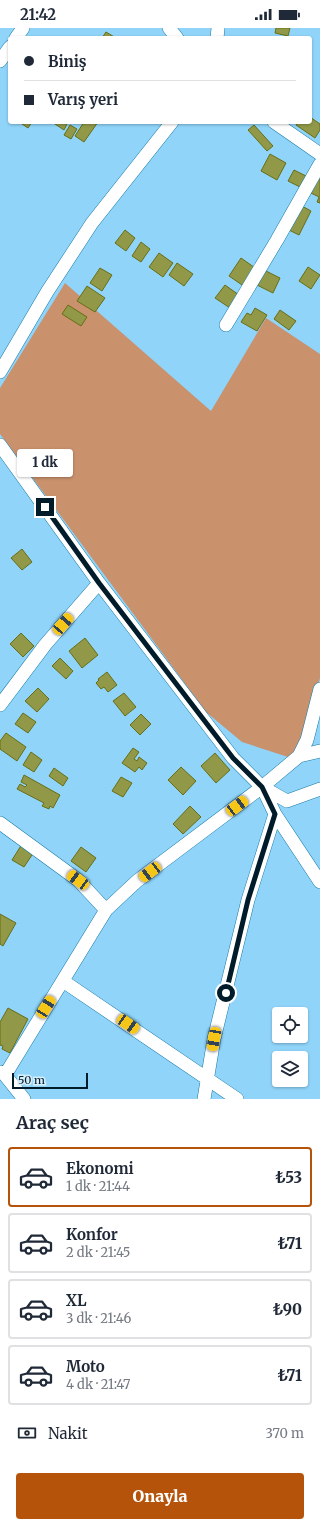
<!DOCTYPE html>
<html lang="tr">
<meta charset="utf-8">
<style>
body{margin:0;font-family:Merriweather,serif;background:#f6f6f7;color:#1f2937;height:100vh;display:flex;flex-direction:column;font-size:15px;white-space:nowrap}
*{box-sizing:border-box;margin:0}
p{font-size:13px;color:#747a83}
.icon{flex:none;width:22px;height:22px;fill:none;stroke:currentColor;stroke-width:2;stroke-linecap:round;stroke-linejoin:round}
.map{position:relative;height:1071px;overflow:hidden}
.drawer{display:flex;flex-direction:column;background:#fff;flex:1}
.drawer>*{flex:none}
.hud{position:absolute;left:8px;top:8px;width:304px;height:88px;border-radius:4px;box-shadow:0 1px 3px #0004;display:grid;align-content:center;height:88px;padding:0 16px;background:#fff}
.buttons{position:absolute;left:272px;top:979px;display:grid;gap:8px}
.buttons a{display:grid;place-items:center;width:36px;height:36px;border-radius:4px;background:#fff;box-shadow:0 1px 3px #0004;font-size:20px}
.scale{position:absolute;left:12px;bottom:10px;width:76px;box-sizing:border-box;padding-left:4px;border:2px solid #001b29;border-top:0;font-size:11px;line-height:14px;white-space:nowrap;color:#001b29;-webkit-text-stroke:3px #d6effd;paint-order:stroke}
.end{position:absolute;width:18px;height:18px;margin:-9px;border:5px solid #001b29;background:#fff;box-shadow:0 0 0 2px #fff}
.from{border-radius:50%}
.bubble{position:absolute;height:28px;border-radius:4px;background:#fff;box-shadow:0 1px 3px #0004;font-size:13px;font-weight:800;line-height:28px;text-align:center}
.car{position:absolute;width:12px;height:24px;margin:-12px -6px;border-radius:5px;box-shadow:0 0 3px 1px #0007;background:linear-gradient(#f5c518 24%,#345 0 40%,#f5c518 0 76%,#345 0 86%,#f5c518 0)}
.hud b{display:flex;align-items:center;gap:14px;height:38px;font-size:15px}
.hud b+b{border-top:1px solid #e0e1e3}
.hud i{width:10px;height:10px;background:#1f2937}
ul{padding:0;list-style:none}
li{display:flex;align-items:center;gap:12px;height:60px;margin:0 8px 6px;padding:0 8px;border:2px solid #e0e1e3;border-radius:4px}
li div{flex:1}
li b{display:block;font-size:15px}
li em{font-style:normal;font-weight:800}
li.current{border-color:#b45309}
li>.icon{width:36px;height:36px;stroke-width:1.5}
h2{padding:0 16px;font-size:18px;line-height:48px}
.pay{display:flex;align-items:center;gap:10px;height:44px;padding:0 16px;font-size:15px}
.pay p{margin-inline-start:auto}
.cta{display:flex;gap:8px;margin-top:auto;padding:8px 16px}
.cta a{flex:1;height:46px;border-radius:4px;background:#b45309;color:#fff;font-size:16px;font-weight:800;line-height:46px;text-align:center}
.status{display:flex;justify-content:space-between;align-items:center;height:28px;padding:0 20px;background:#fff;direction:ltr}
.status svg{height:11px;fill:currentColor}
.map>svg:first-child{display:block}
</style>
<div class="status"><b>21:42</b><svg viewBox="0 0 49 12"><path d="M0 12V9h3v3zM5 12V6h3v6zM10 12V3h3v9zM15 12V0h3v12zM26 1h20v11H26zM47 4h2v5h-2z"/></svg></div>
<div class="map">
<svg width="320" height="1071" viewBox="0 0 320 1071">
<rect width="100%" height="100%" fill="#90d4fa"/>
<path fill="#c9916c" d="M 65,255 L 211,383 L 266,290 L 320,326 L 320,650 L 299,724 L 288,729 L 242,714 L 206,684 L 0,406 L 0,360 Z"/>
<path fill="#919948" stroke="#686e13" d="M 276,0 L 290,0 L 288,8 L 275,5 Z
M 106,4 L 116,10 L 102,10 Z
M 310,89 L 320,96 L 320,102 L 315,110 L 296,97 L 298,94 L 310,94 Z
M 19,94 L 32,94 L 28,100 Z
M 52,94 L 68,94 L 64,102 Z
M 84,94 L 98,94 L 84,114 L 75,108 Z
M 70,97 L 77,101 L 71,111 L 64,107 Z
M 254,97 L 273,118 L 267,123 L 248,102 Z
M 270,126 L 286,135 L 277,152 L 261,143 Z
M 294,142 L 306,148 L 300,159 L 288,153 Z
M 319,149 L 320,149 L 320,175 L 317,174 L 319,169 L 311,165 Z
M 302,178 L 311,183 L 299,207 L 289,202 Z
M 125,202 L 135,210 L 126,223 L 115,215 Z
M 141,214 L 150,221 L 141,234 L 132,228 Z
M 159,225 L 173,235 L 163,249 L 149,239 Z
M 241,230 L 258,242 L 245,259 L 229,248 Z
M 177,235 L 193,246 L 184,258 L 169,247 Z
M 308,239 L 320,247 L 311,261 L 299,253 Z
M 100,240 L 112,247 L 102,263 L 90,255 Z
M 262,241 L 280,250 L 273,265 L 255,256 Z
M 225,257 L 239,267 L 230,280 L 215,270 Z
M 87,258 L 105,270 L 95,284 L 77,273 Z
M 68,277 L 87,289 L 81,298 L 62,286 Z
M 255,280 L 267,287 L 257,303 L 241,294 L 247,285 L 251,287 Z
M 280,282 L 296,293 L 289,302 L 274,291 Z
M 22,521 L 32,534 L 22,542 L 11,530 Z
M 21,605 L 34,618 L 23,629 L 10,616 Z
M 85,610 L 98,627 L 82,640 L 69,623 Z
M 60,630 L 73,643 L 66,651 L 52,638 Z
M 107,644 L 117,657 L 108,664 L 104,659 L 101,661 L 96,655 L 99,652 L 98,651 Z
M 38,660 L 49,671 L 37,684 L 25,673 Z
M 124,665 L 136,679 L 125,688 L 113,673 Z
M 23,685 L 36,694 L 28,705 L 15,696 Z
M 141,686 L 151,696 L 140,707 L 130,697 Z
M 6,705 L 26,719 L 17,733 L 0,721 L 0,713 Z
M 133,720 L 139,724 L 134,731 L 137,733 L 139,729 L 147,735 L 142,742 L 139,739 L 135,744 L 122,735 Z
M 31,724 L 42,732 L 34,744 L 23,737 Z
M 215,725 L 230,742 L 216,755 L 201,738 Z
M 181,739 L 196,753 L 183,767 L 168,752 Z
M 54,740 L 68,750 L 63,758 L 49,748 Z
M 24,747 L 60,767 L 53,780 L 50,778 L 49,781 L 42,778 L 44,775 L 17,761 L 20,756 L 25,759 L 27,757 L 21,754 Z
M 121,749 L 132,755 L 123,769 L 112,763 Z
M 190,778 L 201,789 L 183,806 L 173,796 Z
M 22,816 L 34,824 L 24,839 L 12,832 Z
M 81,819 L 96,830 L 86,844 L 71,833 Z
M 0,886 L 16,895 L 3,918 L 0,916 Z
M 8,980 L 28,991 L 10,1025 L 2,1021 L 3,1018 L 0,1017 L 0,994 Z"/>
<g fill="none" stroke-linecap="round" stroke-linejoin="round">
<g stroke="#177ba7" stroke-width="14">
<path id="minor" d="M 169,0 L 177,10
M 16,10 L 23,0
M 217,10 L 218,0
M 0,33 L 10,19
M 274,94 L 320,126
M 226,297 L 277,212 L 320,136
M 0,344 L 47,264 L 92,195 L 172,94
M 0,417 L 99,555 L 233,730 L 262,759 L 275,786 L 320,854
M 0,677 L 45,617 L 99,555
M 299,728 L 320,723
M 262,759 L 287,773 L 320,761
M 0,795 L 78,852 L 106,882
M 63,953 L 237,1071
M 0,1044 L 5,1047 L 24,1071
M 5,1047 L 106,882 L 137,853 L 262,759 L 299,728 L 307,712 L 320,661
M 204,1071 L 214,1011 L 248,872 L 275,786"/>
</g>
<use href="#minor" stroke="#fff" stroke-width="13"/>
</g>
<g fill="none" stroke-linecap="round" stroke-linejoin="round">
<path stroke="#001b29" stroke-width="5" d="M 45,479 L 99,555 L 233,730 L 262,759 L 275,786 L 248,872 L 226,965"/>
</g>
</svg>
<div class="buttons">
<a><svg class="icon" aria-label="locate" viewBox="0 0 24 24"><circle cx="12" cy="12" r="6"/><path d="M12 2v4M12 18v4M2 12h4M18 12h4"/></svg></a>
<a><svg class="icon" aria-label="layers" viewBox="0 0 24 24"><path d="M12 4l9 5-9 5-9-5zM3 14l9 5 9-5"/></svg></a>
</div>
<div class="scale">50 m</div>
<i class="end from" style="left:226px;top:965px"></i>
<i class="end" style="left:45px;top:479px"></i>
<div class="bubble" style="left:17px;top:421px;width:56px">1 dk</div>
<i class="car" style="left:63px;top:596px;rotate:41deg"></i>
<i class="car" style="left:237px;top:778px;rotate:53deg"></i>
<i class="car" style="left:150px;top:844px;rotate:233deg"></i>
<i class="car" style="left:78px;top:852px;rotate:306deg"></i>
<i class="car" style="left:46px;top:979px;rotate:32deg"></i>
<i class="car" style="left:128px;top:996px;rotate:124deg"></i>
<i class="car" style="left:214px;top:1011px;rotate:190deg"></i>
<div class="hud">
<b><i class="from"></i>Biniş</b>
<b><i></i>Varış yeri</b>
</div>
</div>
<section class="drawer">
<h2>Araç seç</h2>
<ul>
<li class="current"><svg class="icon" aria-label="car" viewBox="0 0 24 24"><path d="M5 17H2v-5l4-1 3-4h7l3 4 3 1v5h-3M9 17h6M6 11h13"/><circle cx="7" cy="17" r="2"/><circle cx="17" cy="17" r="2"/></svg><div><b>Ekonomi</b><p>1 dk · 21:44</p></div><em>₺53</em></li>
<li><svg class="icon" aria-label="car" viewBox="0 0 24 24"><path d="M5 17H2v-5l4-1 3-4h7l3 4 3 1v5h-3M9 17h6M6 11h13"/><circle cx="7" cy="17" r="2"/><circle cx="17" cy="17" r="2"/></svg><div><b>Konfor</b><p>2 dk · 21:45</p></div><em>₺71</em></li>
<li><svg class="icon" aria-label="car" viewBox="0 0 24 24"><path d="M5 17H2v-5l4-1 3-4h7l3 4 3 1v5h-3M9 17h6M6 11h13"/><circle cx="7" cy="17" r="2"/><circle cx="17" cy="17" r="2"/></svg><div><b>XL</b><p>3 dk · 21:46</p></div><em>₺90</em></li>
<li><svg class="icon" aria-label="car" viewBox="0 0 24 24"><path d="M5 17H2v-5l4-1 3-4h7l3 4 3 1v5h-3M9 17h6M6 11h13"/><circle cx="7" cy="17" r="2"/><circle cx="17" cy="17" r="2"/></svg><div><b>Moto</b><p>4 dk · 21:47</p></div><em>₺71</em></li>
</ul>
<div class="pay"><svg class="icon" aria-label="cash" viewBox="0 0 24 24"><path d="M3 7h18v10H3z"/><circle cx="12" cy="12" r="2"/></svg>Nakit<p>370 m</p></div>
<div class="cta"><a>Onayla</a></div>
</section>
